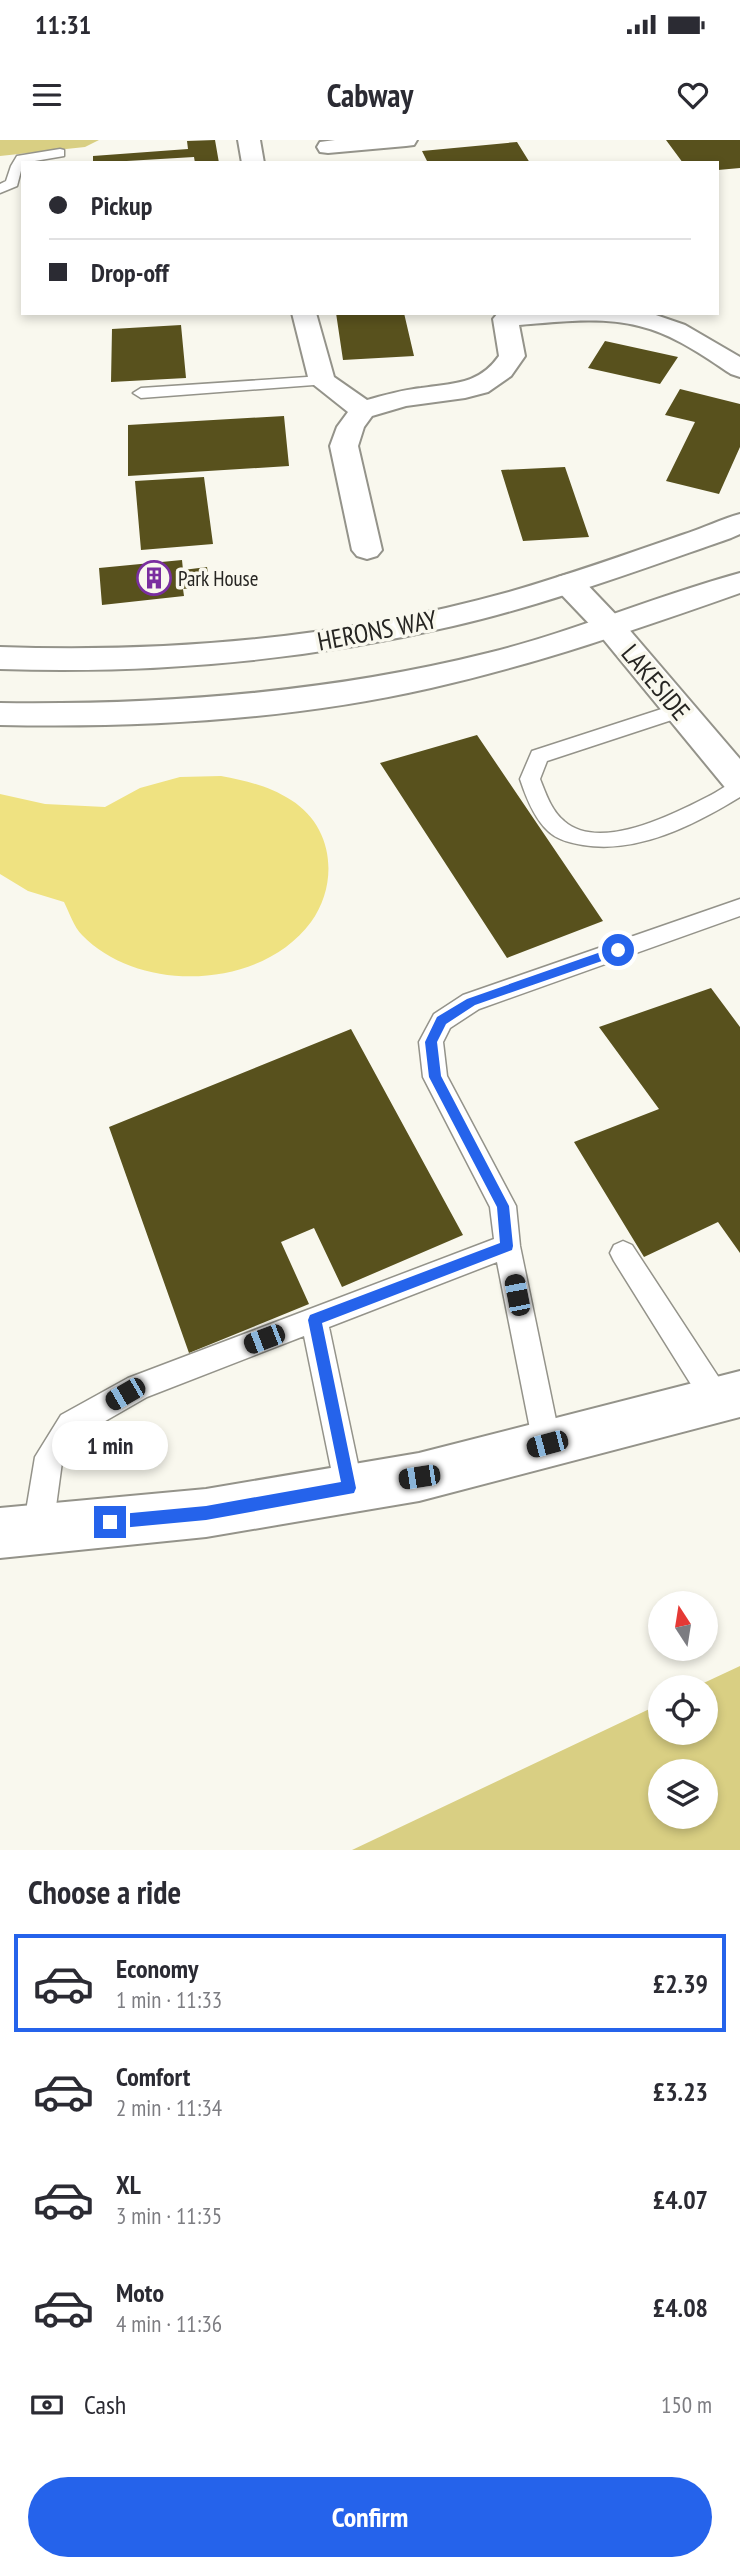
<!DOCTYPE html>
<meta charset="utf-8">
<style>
body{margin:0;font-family:"PT Sans Narrow",sans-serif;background:#f2f2f3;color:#2b2b33;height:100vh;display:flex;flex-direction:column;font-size:26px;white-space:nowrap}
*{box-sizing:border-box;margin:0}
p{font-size:23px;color:#7c7c81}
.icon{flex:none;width:38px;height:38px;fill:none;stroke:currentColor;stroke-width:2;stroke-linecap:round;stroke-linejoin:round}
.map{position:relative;height:1710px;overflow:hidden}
.drawer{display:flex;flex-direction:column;background:#fff;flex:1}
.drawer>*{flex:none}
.banner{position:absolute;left:21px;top:21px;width:698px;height:154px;border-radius:0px;box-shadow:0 4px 10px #0003;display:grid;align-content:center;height:154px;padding:0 28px;background:#fff}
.needle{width:46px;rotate:348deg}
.fabs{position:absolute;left:648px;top:1451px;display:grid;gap:14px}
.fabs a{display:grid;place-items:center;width:70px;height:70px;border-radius:50%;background:#fff;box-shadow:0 4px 10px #0003;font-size:35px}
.end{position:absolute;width:32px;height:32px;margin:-16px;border:9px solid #2563eb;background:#fff;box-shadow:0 0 0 4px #fff}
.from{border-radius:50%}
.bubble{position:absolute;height:49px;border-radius:24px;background:#fff;box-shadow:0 4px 10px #0003;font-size:23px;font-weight:600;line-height:49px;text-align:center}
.car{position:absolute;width:21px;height:42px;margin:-21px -10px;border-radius:9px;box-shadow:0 0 5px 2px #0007;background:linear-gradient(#222 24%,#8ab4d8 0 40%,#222 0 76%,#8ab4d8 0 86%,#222 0)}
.banner b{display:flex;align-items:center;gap:24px;height:66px;font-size:26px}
.banner b+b{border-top:2px solid #e1e1e2}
.banner i{width:18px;height:18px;background:#2b2b33}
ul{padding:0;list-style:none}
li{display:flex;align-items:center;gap:21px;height:98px;margin:0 14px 10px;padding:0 14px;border:4px solid transparent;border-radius:0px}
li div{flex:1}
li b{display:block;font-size:26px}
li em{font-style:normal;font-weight:600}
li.current{border-color:#2563eb}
li>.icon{width:63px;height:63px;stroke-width:1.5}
h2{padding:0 28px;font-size:32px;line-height:84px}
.pay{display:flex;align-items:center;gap:18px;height:77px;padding:0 28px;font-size:26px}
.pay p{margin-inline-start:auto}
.button{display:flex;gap:14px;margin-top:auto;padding:14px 28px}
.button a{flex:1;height:80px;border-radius:42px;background:#2563eb;color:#fff;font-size:28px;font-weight:600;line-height:80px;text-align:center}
.status{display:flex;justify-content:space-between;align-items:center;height:49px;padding:0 35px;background:#fff;direction:ltr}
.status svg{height:19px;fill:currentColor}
header{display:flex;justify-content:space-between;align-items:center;height:91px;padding:0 28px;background:#fff;font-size:32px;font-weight:600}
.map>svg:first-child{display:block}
</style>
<div class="status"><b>11:31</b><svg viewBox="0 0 49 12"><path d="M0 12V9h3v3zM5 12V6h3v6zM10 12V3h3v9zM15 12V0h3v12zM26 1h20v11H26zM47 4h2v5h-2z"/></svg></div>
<header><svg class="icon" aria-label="menu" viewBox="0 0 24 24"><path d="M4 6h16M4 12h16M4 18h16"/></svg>Cabway<svg class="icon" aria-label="heart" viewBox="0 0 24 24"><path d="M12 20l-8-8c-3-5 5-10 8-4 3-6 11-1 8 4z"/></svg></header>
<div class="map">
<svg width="740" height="1710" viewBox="0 0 740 1710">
<rect width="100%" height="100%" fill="#f9f8ee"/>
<path fill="#d9cf83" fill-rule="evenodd" d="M 0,0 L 99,0 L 85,7 L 0,16 Z
M 740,1526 L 740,1710 L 352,1710 L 660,1564 L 660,1592 L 705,1592 L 705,1547 L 695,1547 ZM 660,1631 L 705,1631 L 705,1676 L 660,1676 Z"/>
<path fill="#efe281" d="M 221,636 C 247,641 269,646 291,660 C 334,687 339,743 311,782 C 261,850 139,854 82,795 C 74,787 69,772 64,762 L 28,751 L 0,734 L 0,654 L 45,664 L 105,667 L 140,648 L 180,637 Z"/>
<path fill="#58511d" d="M 215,0 L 219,23 L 195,23 L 194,17 L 93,23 L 93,16 L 188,9 L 187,1 Z
M 666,0 L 740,0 L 740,28 L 718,30 L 718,23 L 683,23 Z
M 517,2 L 530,23 L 428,23 L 422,11 Z
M 336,173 L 404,173 L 414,216 L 343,220 Z
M 181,185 L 186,238 L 111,242 L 112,189 Z
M 605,201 L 678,217 L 660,244 L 588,228 Z
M 680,249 L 740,264 L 740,307 L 719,354 L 666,341 L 695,282 L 665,275 Z
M 284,276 L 289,326 L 128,336 L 128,285 Z
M 565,327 L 589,397 L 523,401 L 501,330 Z
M 204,337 L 213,404 L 141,410 L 135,341 Z
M 182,420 L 183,430 L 207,427 L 210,446 L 183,449 L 184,456 L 102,465 L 99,428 Z
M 477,595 L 603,781 L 507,818 L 380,623 Z
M 711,848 L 740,887 L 740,1113 L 718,1082 L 644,1117 L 574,1002 L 659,969 L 599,887 Z
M 351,889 L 463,1095 L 342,1147 L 314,1088 L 281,1102 L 309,1164 L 189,1213 L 109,987 Z"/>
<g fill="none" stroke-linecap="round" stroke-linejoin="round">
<g stroke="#94938a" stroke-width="3">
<path id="lane" d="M 60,9 L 64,10 L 64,16 L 23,23 L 17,46 L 0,53 L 0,44 L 6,41 L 11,26 L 17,16 Z
M 322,236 L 330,241 L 327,244 L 141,258 L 133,253 L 141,248 Z
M 680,563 L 687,565 L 690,570 L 687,575 L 547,621 L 540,639 C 546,654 551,670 564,681 C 599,712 672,675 707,657 C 718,652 728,643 740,640 L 740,657 C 694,685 638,714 583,705 C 571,703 557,700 548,691 C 534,678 526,657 520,639 L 532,611 Z
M 740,759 L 740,776 L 479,869 L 450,888 L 443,902 L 447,936 L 516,1066 L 520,1106 L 561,1304 L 557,1314 L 547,1318 L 537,1314 L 533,1304 L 497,1122 L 329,1187 L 363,1348 L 359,1358 L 349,1362 L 339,1358 L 335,1348 L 304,1196 L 147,1257 L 81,1295 L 62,1322 L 53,1389 L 48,1399 L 38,1404 L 28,1399 L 23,1389 L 35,1317 L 61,1275 L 128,1238 L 494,1099 L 490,1067 L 423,937 L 419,902 L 434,874 L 463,855 Z
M 623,1101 L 632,1105 L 727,1250 L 731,1260 L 727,1270 L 717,1274 L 707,1270 L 614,1121 L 610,1113 L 614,1105 Z"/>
</g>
<g stroke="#94938a" stroke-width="4">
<path id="street" d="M 238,0 L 260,0 L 264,23 L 242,23 Z
M 335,0 L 417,0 L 414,5 L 406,6 L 328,13 L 320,12 L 317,7 L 320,2 Z
M 292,173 L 316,173 L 334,237 L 367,260 C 385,255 402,250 421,248 C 453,243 479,245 499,216 L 493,179 L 498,173 L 650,173 L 685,185 L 740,217 L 740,237 L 731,234 C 702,215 673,194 639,186 C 601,176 558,182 519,185 L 525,216 L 511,236 L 488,252 L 465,258 L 406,266 L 372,276 L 364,287 L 358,306 L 382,410 L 377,416 L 367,419 L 357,416 L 352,410 L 330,306 L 337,287 L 348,272 L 309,241 Z
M 569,434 L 580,437 L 621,480 L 740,619 L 740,654 L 728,651 L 599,494 L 558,451 L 554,444 L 558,437 Z
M 740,1231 L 740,1277 L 419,1361 L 206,1397 L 0,1418 L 0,1368 L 206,1349 L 419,1313 Z"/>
</g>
<g stroke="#94938a" stroke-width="4">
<path id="secondary" d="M 740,374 L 740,394 L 731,398 C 639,430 548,464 453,486 C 304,521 153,534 0,529 L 0,507 C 171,513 344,498 509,452 C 568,435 627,414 685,394 C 704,388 721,379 740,374 Z
M 740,433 L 740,453 C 638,489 537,524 431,548 C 290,580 144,588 0,585 L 0,563 C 164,565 328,553 488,513 C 574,492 655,456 740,433 Z"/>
</g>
<use href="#lane" fill="#fff" fill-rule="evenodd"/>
<use href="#street" fill="#fff" fill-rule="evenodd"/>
<use href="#secondary" fill="#fff" fill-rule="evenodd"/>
</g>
<path fill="#2563eb" d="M 618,806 L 622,807 L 622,814 L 475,865 L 446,884 L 437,902 L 441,936 L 509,1066 L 513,1106 L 512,1110 L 322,1183 L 356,1348 L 354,1353 L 206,1380 L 110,1389 L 105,1387 L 103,1382 L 105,1377 L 110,1375 L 206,1366 L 341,1342 L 308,1180 L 310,1175 L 500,1103 L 497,1067 L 429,937 L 425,902 L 437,877 L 467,859 Z"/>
<defs>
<g id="building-ring" transform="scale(1.75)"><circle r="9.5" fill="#f9f8ee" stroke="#7a2ea0" stroke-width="1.5"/><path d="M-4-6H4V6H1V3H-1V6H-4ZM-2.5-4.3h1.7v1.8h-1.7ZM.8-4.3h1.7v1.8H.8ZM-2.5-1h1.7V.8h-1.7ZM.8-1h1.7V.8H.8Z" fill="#7a2ea0"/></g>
</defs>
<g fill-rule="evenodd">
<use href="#building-ring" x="154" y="438"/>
</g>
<g text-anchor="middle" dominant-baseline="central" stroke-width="7" stroke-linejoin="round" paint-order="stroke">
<g font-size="21" fill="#262522" stroke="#f9f8ee" text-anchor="start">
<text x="178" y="438">Park House</text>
</g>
<g font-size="26" fill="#262522" stroke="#f9f8ee">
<text transform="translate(377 490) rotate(-11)">HERONS WAY</text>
<text transform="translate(656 542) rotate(50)">LAKESIDE</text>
</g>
</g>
</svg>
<div class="fabs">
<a><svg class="needle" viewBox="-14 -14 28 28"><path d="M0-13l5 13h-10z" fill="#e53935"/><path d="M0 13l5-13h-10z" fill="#7c7c81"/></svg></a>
<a><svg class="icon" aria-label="locate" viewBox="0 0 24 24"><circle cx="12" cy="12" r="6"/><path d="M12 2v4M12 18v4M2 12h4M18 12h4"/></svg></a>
<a><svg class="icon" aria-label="layers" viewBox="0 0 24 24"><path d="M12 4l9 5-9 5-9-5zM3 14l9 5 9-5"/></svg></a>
</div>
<i class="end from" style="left:618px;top:810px"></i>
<i class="end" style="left:110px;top:1382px"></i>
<div class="bubble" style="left:52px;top:1281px;width:116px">1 min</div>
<i class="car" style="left:517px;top:1155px;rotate:349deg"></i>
<i class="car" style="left:264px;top:1199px;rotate:249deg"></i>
<i class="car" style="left:125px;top:1254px;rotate:240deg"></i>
<i class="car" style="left:547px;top:1304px;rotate:255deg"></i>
<i class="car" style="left:419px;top:1337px;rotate:261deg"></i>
<div class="banner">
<b><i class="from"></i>Pickup</b>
<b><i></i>Drop-off</b>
</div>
</div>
<section class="drawer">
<h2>Choose a ride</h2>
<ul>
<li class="current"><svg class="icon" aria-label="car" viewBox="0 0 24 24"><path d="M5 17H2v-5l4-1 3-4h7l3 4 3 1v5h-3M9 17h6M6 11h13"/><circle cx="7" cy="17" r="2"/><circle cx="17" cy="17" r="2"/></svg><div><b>Economy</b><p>1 min · 11:33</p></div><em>£2.39</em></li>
<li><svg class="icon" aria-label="car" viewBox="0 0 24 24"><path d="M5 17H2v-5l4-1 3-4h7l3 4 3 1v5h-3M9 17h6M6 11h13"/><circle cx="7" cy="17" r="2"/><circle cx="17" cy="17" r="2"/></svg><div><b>Comfort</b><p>2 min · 11:34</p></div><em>£3.23</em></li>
<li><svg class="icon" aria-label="car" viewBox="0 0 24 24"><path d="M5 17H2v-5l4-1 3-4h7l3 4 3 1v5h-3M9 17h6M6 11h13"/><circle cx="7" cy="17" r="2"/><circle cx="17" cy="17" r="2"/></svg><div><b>XL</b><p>3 min · 11:35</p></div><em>£4.07</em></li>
<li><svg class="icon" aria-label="car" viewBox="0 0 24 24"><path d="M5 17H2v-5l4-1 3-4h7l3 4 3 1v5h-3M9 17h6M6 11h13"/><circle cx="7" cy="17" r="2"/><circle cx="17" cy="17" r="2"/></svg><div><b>Moto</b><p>4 min · 11:36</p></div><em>£4.08</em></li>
</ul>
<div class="pay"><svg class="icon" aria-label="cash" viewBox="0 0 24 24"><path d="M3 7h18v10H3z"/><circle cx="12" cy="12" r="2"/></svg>Cash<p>150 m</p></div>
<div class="button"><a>Confirm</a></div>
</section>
